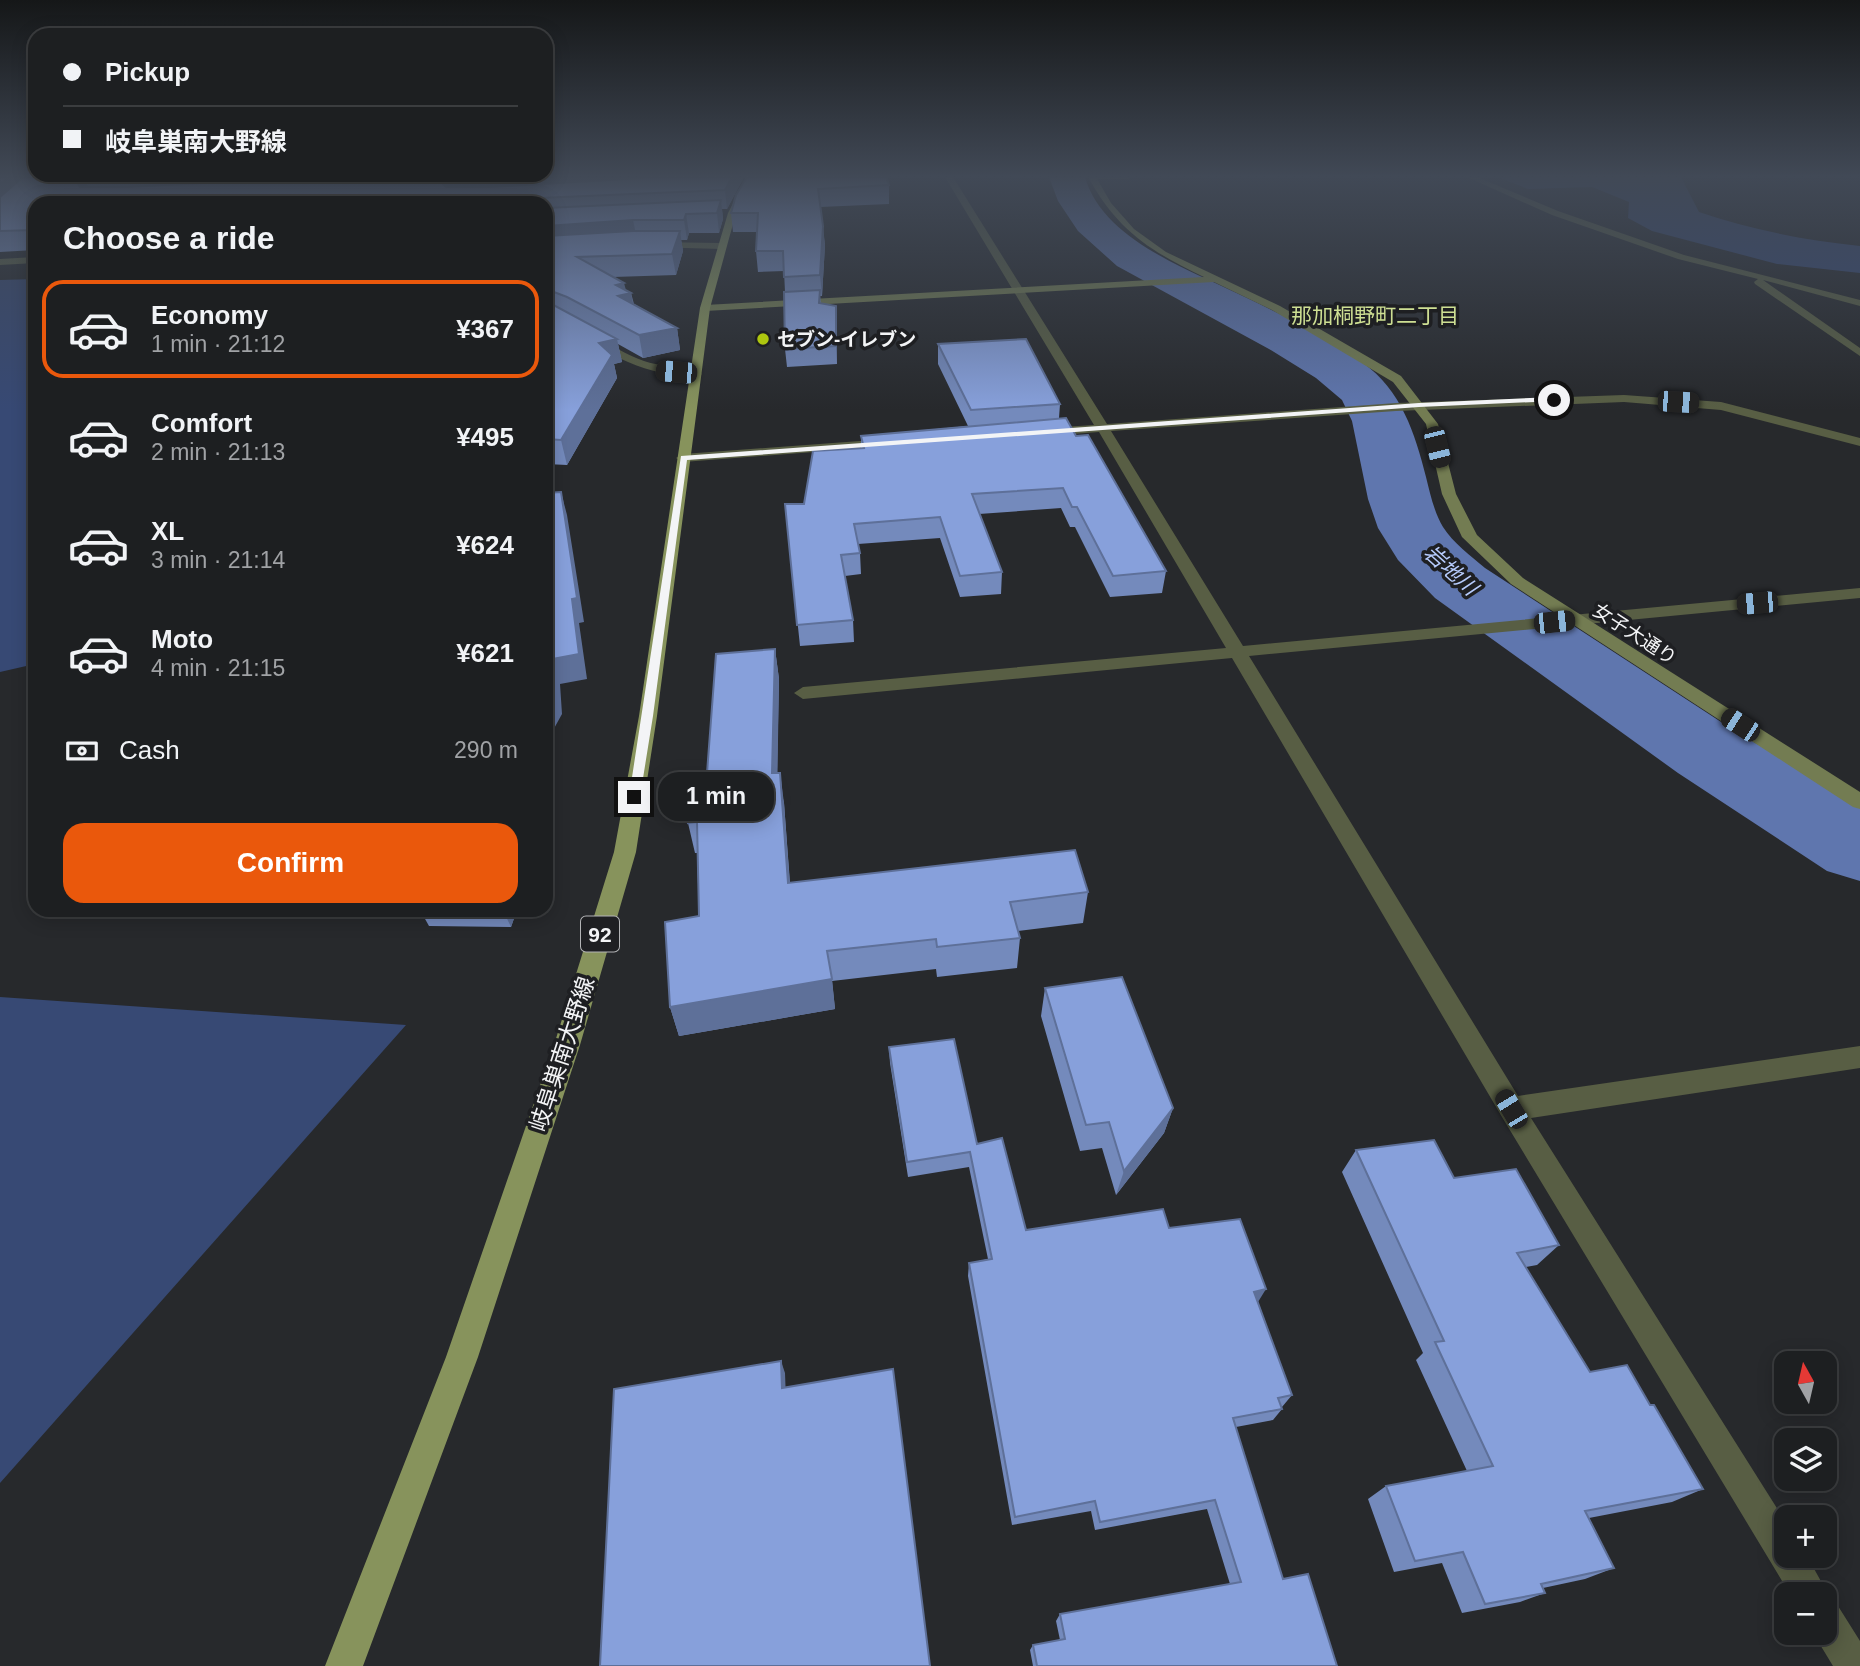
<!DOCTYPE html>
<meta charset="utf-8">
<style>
body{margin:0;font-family:Helvetica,"Noto Sans JP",sans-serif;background:#25272a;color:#f1f3f6;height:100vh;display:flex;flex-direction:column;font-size:26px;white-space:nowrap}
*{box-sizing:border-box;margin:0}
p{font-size:23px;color:#a0a2a5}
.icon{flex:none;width:38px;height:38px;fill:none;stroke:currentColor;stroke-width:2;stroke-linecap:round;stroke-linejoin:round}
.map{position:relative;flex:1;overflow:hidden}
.details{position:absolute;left:28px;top:196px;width:525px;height:721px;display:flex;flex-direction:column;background:#1d1f21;border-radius:21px;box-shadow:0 4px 18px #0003,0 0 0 2px #3b3d3f}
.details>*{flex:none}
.top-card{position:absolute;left:28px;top:28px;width:525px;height:154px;border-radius:21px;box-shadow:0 4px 18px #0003,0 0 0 2px #3b3d3f;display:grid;align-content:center;height:154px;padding:0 35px;background:#1d1f21}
.needle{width:46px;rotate:352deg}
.controls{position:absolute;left:1774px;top:1351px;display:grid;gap:14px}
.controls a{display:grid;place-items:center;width:63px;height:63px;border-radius:14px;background:#1d1f21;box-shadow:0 4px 18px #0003,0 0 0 2px #3b3d3f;font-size:35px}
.end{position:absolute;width:32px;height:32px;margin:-16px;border:9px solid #f3f4f6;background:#111;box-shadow:0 0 0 4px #111}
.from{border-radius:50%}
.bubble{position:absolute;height:49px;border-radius:21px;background:#1d1f21;box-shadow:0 4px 18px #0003,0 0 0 2px #3b3d3f;font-size:23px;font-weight:800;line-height:49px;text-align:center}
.car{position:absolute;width:21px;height:42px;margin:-21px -10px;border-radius:9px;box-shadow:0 0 5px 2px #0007;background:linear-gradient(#222 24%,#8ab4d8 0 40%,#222 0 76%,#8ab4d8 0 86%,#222 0)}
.top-card b{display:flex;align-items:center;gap:24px;height:66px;font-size:26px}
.top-card b+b{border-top:2px solid #3b3d3f}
.top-card i{width:18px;height:18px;background:#f1f3f6}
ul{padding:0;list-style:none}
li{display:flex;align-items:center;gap:21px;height:98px;margin:0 14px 10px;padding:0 21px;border:4px solid transparent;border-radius:21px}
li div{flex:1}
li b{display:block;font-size:26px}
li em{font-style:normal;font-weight:800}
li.active{border-color:#ea580c}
li>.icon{width:63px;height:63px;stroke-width:1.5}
h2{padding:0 35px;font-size:32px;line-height:84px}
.pay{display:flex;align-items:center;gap:18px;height:77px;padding:0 35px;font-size:26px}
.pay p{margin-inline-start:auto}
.action{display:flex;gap:14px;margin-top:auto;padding:14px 35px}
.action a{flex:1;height:80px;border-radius:21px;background:#ea580c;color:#fff;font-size:28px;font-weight:800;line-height:80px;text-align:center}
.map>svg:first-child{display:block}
</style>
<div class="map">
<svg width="1860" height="1666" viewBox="0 0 1860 1666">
<rect width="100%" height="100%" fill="#27292c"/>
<path fill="#374974" d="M 1498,177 L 1681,177 L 1699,212 C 1752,230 1804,240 1860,246 L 1860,273 L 1777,264 L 1652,231 L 1628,218 L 1629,202 L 1592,187 L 1528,189 Z
M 35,279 L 35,664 L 0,672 L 0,280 Z
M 0,997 L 406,1025 L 0,1483 Z"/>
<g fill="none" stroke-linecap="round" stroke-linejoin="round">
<path fill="#5f76ae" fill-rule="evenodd" d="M 1049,177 L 1085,177 C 1103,241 1193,271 1247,298 C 1286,317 1327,337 1363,363 C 1401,390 1415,433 1426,477 C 1430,493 1434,512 1443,527 C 1453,543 1471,556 1485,568 L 1738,733 L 1860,803 L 1860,881 L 1827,871 L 1678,773 L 1435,598 L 1398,560 L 1378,528 L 1368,499 L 1352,421 L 1342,400 L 1316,378 L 1269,349 L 1117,266 L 1078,231 L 1058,201 Z"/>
<path fill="#585e44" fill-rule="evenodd" d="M 945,177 L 953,177 L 1107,424 L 1396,403 L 1624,395 L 1721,402 L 1860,438 L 1860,446 L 1721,410 L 1624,402 L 1396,411 L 1111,431 L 1243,646 L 1860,588 L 1860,598 L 1249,656 L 1518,1096 L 1860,1046 L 1860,1068 L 1531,1118 L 1787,1524 L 1787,1556 L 1807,1556 L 1828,1594 L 1825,1601 L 1825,1594 L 1790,1594 L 1502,1117 L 1232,658 L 803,699 L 794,693 L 803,687 L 1226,648 L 1099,432 L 1045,436 L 1038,432 L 1045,428 L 1094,425 Z
M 1088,177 L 1133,177 L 1129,179 L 1092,179 Z
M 1467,177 L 1477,177 L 1558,211 L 1684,255 L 1860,300 L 1860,306 L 1763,280 L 1860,348 L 1860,356 L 1755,284 L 1754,282 L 1758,279 L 1678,259 L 1552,215 Z
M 653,242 L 721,243 L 726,246 L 721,249 L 650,247 L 648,245 Z
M 35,257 L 35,263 L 0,265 L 0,259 Z
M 546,310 C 581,321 609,349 644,361 C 660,367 691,366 702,374 C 696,379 689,377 681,376 C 630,371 590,342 546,317 Z
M 887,439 L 892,440 L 892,446 L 683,462 L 676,458 L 683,454 Z
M 1825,1601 L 1838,1606 L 1860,1641 L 1860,1666 L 1833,1666 L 1813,1633 L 1825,1633 Z"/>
<path fill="#737c52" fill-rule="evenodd" d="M 1088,177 L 1096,177 L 1111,203 L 1134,229 L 1166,252 L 1280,306 L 1401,376 L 1438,424 L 1456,494 L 1477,535 L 1523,578 L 1860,792 L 1860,809 L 1853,807 L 1511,584 L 1462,537 L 1442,494 L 1426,424 L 1393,382 L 1272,310 L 1214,282 L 705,311 L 700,308 L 705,305 L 1204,277 C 1150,251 1118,231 1088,177 Z"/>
<path fill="#87935c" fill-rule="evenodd" d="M 747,177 L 755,177 L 736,213 L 710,308 L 657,716 L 636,852 L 580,1045 L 478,1357 L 363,1666 L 325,1666 L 446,1357 L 554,1045 L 614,852 L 639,716 L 700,308 L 728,213 Z"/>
</g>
<path fill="#748abc" d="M 0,177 L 744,177 L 727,209 L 722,209 L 723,219 L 719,233 L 689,233 L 687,240 L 681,240 L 683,251 L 676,275 L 613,277 L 626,290 L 631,293 L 634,304 L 677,328 L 680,350 L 643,358 L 618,344 L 622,362 L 614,364 L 617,378 L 567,465 L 546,464 L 546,203 L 35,203 L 35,250 L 0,252 Z
M 747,177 L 889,185 L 889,204 L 820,207 L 825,245 L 822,296 L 820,296 L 821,304 L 837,323 L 837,364 L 787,367 L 785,349 L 785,292 L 784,271 L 758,272 L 756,251 L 757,232 L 733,232 L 731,213 Z
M 938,344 L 1060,404 L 1059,418 L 1076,436 L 1166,571 L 1162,593 L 1110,597 L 1075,527 L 1070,527 L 1061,508 L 979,514 L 1002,572 L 1001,594 L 960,597 L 940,538 L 858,544 L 860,553 L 861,574 L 845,576 L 853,620 L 854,642 L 800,646 L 785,504 L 804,504 L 861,448 L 861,436 L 968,426 L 938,364 Z
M 775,649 L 779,679 L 777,773 L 784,803 L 790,883 L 1088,892 L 1083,923 L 1018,931 L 1020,938 L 1017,968 L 937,977 L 936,969 L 832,981 L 835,1009 L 679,1036 L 670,1007 L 699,916 L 697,853 L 695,853 L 688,823 L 707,773 Z
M 420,910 L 517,910 L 511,927 L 429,926 Z
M 1045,988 L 1173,1108 L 1164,1133 L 1116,1195 L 1102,1148 L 1080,1151 L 1041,1016 Z
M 889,1047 L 977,1144 L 1026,1230 L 1169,1228 L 1258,1302 L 1292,1395 L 1282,1407 L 1282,1409 L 1273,1420 L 1236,1427 L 1283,1579 L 1337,1666 L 1033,1666 L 1030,1650 L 1033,1645 L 1060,1640 L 1056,1621 L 1060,1614 L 1230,1584 L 1207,1509 L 1095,1530 L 1091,1511 L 1012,1525 L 968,1276 L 969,1263 L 988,1259 L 969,1167 L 908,1177 L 890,1063 Z
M 1356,1150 L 1454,1178 L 1559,1245 L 1537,1265 L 1526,1267 L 1590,1372 L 1650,1405 L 1703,1489 L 1672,1502 L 1589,1518 L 1614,1568 L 1585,1579 L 1543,1588 L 1545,1593 L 1520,1602 L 1462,1613 L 1442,1563 L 1394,1572 L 1368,1499 L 1386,1486 L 1467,1471 L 1416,1360 L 1423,1353 L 1342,1172 Z"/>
<path fill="#5e7099" d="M 8,177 L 37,177 L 0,212 L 0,184 Z
M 495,177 L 651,177 L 643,186 L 455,197 L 443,184 L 450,179 Z
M 732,177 L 744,177 L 727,209 L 725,190 Z
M 84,179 L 94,197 L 78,184 Z
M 721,200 L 723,219 L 719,233 L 717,213 Z
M 686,214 L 689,233 L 687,240 L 684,220 Z
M 633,220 L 637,239 L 546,246 L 546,226 Z
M 823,226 L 825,245 L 822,296 L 820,275 Z
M 680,231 L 683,251 L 676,275 L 672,254 Z
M 624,283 L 627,294 L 631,293 L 635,314 L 623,318 L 616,285 Z
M 836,306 L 837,323 L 837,364 L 836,346 Z
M 677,328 L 680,350 L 643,358 L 639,335 Z
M 617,339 L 622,362 L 614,364 L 617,378 L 567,465 L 561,440 L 599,343 Z
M 561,492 L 567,515 L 584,622 L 579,623 L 587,679 L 560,684 L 562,714 L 546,743 L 546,702 L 552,659 Z
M 775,649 L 779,679 L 777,804 L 772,773 Z
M 780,773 L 784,803 L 792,914 L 788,883 Z
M 503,910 L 517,910 L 511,927 Z
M 832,979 L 835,1009 L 679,1036 L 670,1007 Z
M 1173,1108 L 1164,1133 L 1116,1195 L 1124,1171 Z
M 1266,1289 L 1258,1302 L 1246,1305 L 1254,1292 Z
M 781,1361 L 785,1373 L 786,1400 L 782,1388 Z"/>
<path fill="#87a0db" stroke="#5e7099" stroke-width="2" d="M 0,177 L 8,177 L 0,184 Z
M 23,177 L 137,177 L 84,179 L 78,184 L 80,187 L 129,187 L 314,177 L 495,177 L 450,179 L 443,184 L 446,187 L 491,187 L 643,178 L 645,177 L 732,177 L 725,190 L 540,198 L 539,203 L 35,203 L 35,230 L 0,231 L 0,197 Z
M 747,177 L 886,177 L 889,185 L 818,189 L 823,226 L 820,275 L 784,277 L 783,251 L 756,251 L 758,213 L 731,213 L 736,195 Z
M 721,200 L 717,213 L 686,214 L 684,220 L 633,220 L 546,226 L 546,208 Z
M 633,231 L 680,231 L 672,254 L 577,257 L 624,283 L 616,285 L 631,293 L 618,296 L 677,328 L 639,335 L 567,297 L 546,289 L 546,236 Z
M 820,290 L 819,303 L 836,306 L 836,346 L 785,349 L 784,292 Z
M 546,301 L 617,339 L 599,343 L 612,355 L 561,440 L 546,439 Z
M 1026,339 L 1060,404 L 971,410 L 938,344 Z
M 1066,418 L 1076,436 L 1088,435 L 1166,571 L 1113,576 L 1077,507 L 1072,507 L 1063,488 L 972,494 L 1002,572 L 960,576 L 940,517 L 854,524 L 860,553 L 841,555 L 853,620 L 797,625 L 785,504 L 804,504 L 813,451 L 864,448 L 861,436 Z
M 561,492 L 577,598 L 572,599 L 579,654 L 552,659 L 553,689 L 546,702 L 546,493 Z
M 775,649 L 772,773 L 780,773 L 788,883 L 1075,850 L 1088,892 L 1010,902 L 1020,938 L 937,947 L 936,939 L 827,951 L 832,979 L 670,1007 L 665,922 L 699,916 L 697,822 L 688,823 L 691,782 L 700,781 L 701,773 L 707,773 L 716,654 Z
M 1122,977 L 1173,1108 L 1124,1171 L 1109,1122 L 1086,1125 L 1045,988 Z
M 954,1039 L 977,1144 L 1002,1138 L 1026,1230 L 1163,1209 L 1169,1228 L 1240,1219 L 1266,1289 L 1254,1292 L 1292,1395 L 1278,1398 L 1282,1409 L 1233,1418 L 1283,1579 L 1308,1574 L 1337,1666 L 1037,1666 L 1033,1645 L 1065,1639 L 1060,1614 L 1241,1582 L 1215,1500 L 1100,1522 L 1095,1501 L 1015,1517 L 969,1263 L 992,1259 L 970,1152 L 907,1162 L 889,1047 Z
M 1434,1140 L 1454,1178 L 1516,1169 L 1559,1245 L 1517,1253 L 1590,1372 L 1627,1365 L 1650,1405 L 1654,1405 L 1703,1489 L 1585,1511 L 1614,1568 L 1541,1584 L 1545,1593 L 1485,1604 L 1463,1552 L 1415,1561 L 1386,1486 L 1493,1466 L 1435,1342 L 1444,1341 L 1356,1150 Z
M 781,1361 L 782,1388 L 893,1369 L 930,1666 L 600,1666 L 614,1389 Z"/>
<linearGradient id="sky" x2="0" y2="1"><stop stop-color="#151718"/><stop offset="0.43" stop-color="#414956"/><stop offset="1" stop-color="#414956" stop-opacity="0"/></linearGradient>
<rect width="1860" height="410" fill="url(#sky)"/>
<path fill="#f3f4f6" d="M 1554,397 L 1557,401 L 1419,407 L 687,460 L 653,716 L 640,797 L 634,801 L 629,797 L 681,456 L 1419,403 Z"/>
<circle fill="#adc60f" stroke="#1e1f22" stroke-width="2.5" cx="763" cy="339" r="7"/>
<g text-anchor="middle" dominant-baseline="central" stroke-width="7" stroke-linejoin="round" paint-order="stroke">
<g font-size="19" font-weight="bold" fill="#f3f4f6" stroke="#1e1f22" text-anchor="start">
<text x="777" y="339">セブン-イレブン</text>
</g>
<g font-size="19" fill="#f3f4f6" stroke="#1e1f22">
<text transform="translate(1635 634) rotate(33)">女子大通り</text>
</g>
<g font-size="21" fill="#cedf93" stroke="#1e1f22">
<text x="1375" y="315">那加桐野町二丁目</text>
</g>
<g font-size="21" font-style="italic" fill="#b7ccfd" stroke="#1e1f22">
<text transform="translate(1451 570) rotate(42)">岩地川</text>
</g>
<rect fill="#1e1f22" stroke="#b3b4b6" stroke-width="2" x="581" y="916.5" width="38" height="35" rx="5"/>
<g font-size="21" font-weight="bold" fill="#f3f4f6">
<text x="600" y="934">92</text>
</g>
<g font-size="23" fill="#f3f4f6" stroke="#1e1f22">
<text transform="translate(562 1054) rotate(-72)">岐阜巣南大野線</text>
</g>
</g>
</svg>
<div class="controls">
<a><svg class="needle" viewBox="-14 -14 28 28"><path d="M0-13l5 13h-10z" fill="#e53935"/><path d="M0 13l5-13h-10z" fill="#a0a2a5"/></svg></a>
<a><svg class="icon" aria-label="layers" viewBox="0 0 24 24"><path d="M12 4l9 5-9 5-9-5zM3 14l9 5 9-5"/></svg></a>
<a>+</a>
<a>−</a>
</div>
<i class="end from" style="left:1554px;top:400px"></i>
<i class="end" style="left:634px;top:797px"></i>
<div class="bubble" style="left:658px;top:772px;width:116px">1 min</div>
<i class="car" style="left:676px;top:372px;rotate:275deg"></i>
<i class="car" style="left:1678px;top:402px;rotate:93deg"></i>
<i class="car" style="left:1437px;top:447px;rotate:166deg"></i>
<i class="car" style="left:1757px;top:603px;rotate:265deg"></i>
<i class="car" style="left:1554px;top:622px;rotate:84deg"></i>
<i class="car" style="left:1740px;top:725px;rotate:303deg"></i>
<i class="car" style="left:1511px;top:1109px;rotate:329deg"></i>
<div class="top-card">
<b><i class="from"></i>Pickup</b>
<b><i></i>岐阜巣南大野線</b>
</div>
<section class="details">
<h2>Choose a ride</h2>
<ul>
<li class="active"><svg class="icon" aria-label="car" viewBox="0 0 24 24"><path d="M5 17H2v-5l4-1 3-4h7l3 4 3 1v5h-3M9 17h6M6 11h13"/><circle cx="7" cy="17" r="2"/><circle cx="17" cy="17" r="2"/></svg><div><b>Economy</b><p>1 min · 21:12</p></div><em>¥367</em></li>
<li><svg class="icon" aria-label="car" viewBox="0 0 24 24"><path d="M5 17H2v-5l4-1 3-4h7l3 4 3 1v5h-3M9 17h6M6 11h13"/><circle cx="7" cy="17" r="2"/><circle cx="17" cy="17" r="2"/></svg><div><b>Comfort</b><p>2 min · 21:13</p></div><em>¥495</em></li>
<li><svg class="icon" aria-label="car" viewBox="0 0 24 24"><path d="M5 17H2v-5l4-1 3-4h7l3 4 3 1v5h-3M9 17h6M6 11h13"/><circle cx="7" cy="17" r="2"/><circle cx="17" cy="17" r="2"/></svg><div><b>XL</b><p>3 min · 21:14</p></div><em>¥624</em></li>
<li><svg class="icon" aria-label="car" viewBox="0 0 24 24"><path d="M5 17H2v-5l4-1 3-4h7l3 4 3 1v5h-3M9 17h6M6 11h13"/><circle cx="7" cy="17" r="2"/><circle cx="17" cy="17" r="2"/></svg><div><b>Moto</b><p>4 min · 21:15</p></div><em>¥621</em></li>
</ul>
<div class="pay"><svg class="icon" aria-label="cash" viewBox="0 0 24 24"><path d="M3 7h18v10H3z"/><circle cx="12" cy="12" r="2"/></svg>Cash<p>290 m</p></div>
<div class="action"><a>Confirm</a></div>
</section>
</div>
